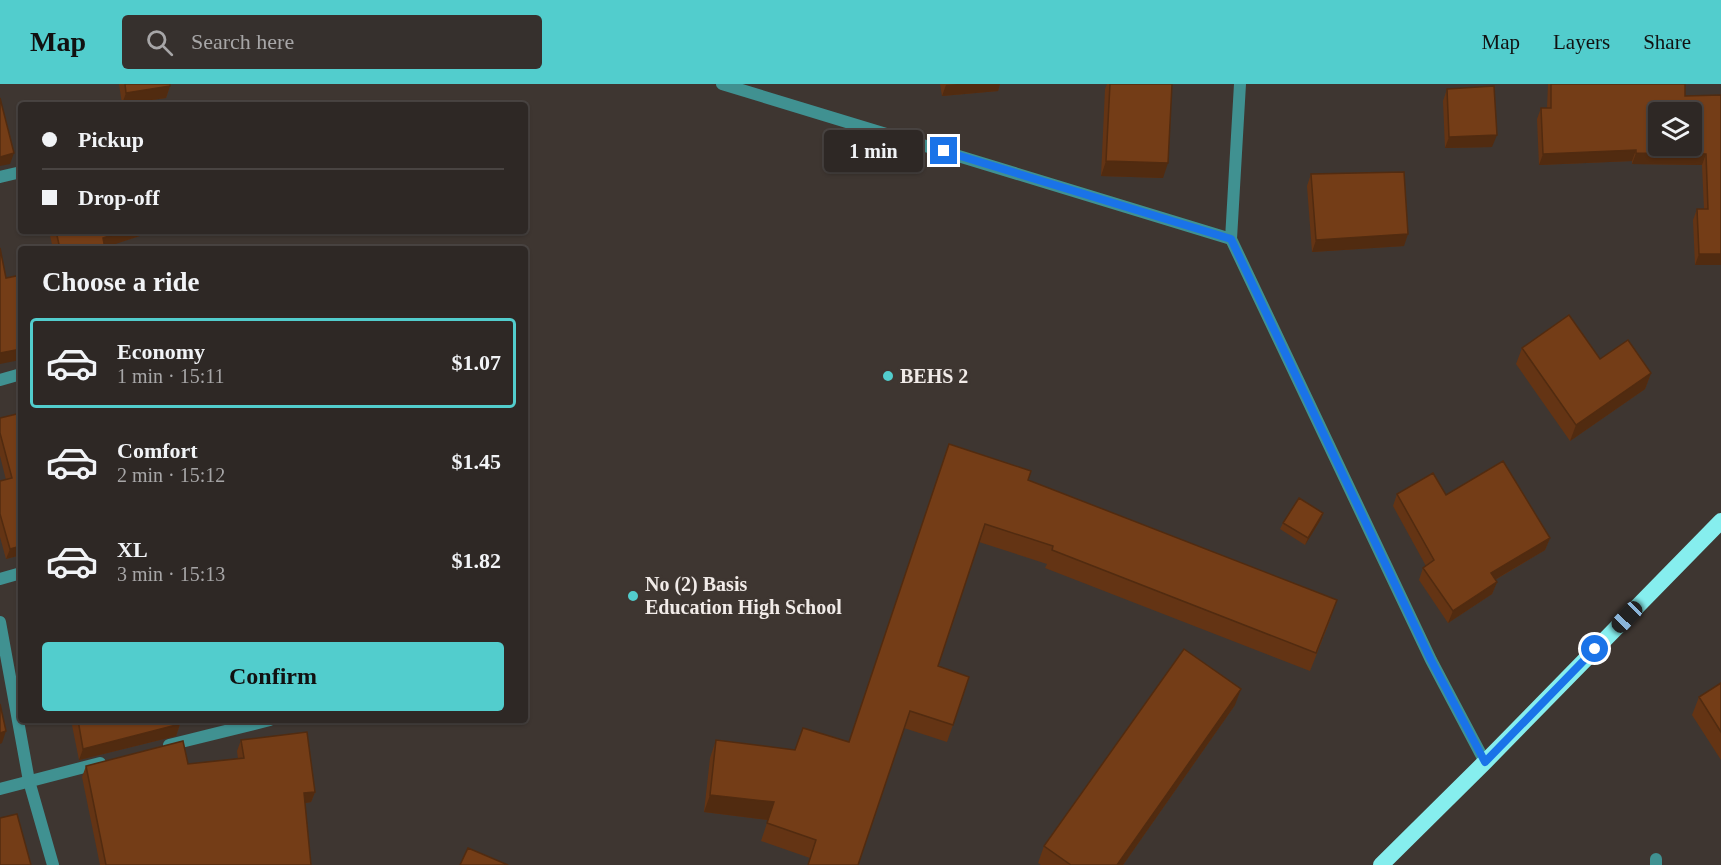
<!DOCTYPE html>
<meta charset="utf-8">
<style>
body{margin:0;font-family:Georgia,serif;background:#36302d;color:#f1f3f6;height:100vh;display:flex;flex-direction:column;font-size:22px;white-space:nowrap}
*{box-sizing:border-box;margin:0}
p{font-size:20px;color:#a7a6a7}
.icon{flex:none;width:33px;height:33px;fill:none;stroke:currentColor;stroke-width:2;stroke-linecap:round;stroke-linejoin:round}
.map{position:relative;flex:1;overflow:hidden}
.side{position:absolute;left:18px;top:162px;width:510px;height:477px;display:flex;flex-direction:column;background:#2e2825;border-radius:6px;box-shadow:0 2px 4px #0004,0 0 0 2px #494442}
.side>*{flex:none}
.hud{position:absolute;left:18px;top:18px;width:510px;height:132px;border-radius:6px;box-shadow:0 2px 4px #0004,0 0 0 2px #494442;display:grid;align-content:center;height:132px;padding:0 24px;background:#2e2825}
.controls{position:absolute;left:1648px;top:18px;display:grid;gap:12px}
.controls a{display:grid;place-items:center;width:54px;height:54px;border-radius:6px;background:#2e2825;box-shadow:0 2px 4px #0004,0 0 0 2px #494442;font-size:30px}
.end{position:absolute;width:27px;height:27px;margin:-14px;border:8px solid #1a73e8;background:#fff;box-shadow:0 0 0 3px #fff}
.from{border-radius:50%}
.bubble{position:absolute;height:42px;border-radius:6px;background:#2e2825;box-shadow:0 2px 4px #0004,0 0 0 2px #494442;font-size:20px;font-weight:700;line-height:42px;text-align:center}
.car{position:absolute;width:18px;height:36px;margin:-18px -9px;border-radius:8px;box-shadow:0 0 4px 2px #0007;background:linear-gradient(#222 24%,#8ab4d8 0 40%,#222 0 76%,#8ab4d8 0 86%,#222 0)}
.hud b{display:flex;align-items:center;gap:21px;height:57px;font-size:22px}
.hud b+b{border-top:2px solid #494442}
.hud i{width:15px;height:15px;background:#f1f3f6}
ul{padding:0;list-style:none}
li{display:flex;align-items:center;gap:18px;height:90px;margin:0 12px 9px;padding:0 12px;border:3px solid transparent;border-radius:6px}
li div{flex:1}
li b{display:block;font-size:22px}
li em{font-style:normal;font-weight:700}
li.active{border-color:#52cdcd}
li>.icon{width:54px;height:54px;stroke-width:1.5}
h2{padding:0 24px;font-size:27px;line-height:72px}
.cta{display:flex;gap:12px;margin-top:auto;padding:12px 24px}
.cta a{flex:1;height:69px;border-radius:6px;background:#52cdcd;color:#111;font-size:24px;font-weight:700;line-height:69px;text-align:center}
header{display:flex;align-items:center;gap:36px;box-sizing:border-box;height:84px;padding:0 30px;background:#52cdcd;color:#111}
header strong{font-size:28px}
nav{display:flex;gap:33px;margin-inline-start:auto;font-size:21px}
.search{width:420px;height:54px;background:#36302d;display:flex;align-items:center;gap:15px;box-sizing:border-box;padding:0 21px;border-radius:6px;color:#a7a6a7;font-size:22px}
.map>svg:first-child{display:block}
</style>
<header>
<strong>Map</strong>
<div class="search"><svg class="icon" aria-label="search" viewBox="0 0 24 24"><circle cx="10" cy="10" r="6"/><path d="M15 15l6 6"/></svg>Search here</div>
<nav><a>Map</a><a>Layers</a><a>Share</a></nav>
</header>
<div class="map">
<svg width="1721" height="781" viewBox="0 0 1721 781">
<rect width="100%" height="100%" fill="#3e3631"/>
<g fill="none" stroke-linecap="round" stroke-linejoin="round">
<path stroke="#409191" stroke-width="12" d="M 722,0 L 1231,155 L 1431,576 L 1485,678
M 0,93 L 21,88
M 1231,155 L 1240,0
M 0,296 L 21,290
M 0,495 L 21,489
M 0,538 L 29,697 L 53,781
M 169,661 L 270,636
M 0,705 L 100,679
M 1656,781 L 1656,775"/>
<path stroke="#86eeee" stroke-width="16" d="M 1381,781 L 1485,678 L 1721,437"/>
</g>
<path fill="#643414" d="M 119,0 L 170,0 L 170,2 L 166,14 L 122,20 Z
M 940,0 L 1000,0 L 998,7 L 942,12 Z
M 1107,0 L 1172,0 L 1163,94 L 1101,92 L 1105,5 Z
M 1548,0 L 1685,0 L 1685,12 L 1721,11 L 1721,181 L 1695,181 L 1693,136 L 1697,125 L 1704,125 L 1702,81 L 1632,80 L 1632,77 L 1539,81 L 1537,35 L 1541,24 L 1547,24 Z
M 1447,5 L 1492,63 L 1445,64 L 1443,17 Z
M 1311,90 L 1404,162 L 1312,168 L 1307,102 Z
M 49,147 L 155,147 L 105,163 L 105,165 L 53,165 Z
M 1522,264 L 1600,275 L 1651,289 L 1645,305 L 1570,357 L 1516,280 Z
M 21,329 L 21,471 L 6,475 L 0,453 L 0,397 L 6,396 L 0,372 L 0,334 Z
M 949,360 L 1331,534 L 1310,587 L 1045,484 L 1047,480 L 979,458 L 938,582 L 953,641 L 947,658 L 904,644 L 858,781 L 808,781 L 810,774 L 761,757 L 768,736 L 704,728 L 710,674 L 716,656 L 795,666 L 803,644 L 849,658 Z
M 1397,410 L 1446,411 L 1550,454 L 1545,466 L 1495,496 L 1497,498 L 1492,510 L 1448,539 L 1419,496 L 1423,484 L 1426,482 L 1393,422 Z
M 1323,429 L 1321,435 L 1305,461 L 1280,445 L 1283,439 Z
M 1721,599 L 1721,676 L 1692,631 L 1699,613 Z
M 1235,621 L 1123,781 L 1041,781 L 1038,779 L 1044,762 Z
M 71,636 L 179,636 L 180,640 L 176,652 L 79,676 Z
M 241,656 L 315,708 L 311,718 L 305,719 L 311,781 L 100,781 L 82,693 L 86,682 L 188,680 L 238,675 L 237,667 Z"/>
<path fill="#512b10" d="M 958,0 L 1000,0 L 998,7 L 942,12 L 946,1 Z
M 170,2 L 166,14 L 122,20 L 126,9 Z
M 1497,51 L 1492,63 L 1445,64 L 1449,53 Z
M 1636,66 L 1632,77 L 1539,81 L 1543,70 Z
M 14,69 L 10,80 L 0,82 L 0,73 Z
M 1636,69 L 1706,70 L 1702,81 L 1632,80 Z
M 1106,77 L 1168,79 L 1163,94 L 1101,92 Z
M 124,147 L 155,147 L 100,165 L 103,154 Z
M 1408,150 L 1404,162 L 1312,168 L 1316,156 Z
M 1699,170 L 1721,170 L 1721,181 L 1695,181 Z
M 21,262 L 21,273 L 20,276 L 0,280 L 0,269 Z
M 1651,289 L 1645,305 L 1570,357 L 1576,341 Z
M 1323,429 L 1321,435 L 1305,461 L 1308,454 Z
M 1550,454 L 1545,466 L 1486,501 L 1491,489 Z
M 21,462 L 21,471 L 6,475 L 10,465 Z
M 1497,498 L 1492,510 L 1448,539 L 1453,527 Z
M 1241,605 L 1235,621 L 1123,781 L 1117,781 Z
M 180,640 L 176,652 L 79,676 L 83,665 Z
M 6,647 L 2,659 L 0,660 L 0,649 Z
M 315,708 L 311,718 L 300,720 L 304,709 Z
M 710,711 L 774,718 L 768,736 L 704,728 Z"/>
<path fill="#743d17" stroke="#512b10" stroke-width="1.5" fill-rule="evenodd" d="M 125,0 L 170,0 L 170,2 L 126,9 Z
M 1110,0 L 1172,0 L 1168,79 L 1106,77 Z
M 1551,0 L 1685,0 L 1685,12 L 1721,11 L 1721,170 L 1699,170 L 1697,125 L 1708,125 L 1706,70 L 1636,69 L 1636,66 L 1543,70 L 1541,24 L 1551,24 ZM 1659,28 L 1692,28 L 1692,62 L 1659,62 Z
M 1494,2 L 1497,51 L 1449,53 L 1447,5 Z
M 0,14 L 14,69 L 0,73 Z
M 1404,88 L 1408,150 L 1316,156 L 1311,90 Z
M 56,147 L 124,147 L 103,154 L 105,165 L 60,165 Z
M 0,164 L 6,194 L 21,191 L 21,265 L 0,269 Z
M 1569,231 L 1600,275 L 1628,256 L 1651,289 L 1576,341 L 1522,264 Z
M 21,329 L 21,462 L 10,465 L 0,430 L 0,397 L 12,394 L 0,349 L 0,334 Z
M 949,360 L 1031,387 L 1028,396 L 1337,516 L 1316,569 L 1052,466 L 1053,462 L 985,440 L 938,582 L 969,593 L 953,641 L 910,627 L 858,781 L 808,781 L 816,756 L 767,739 L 774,718 L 710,711 L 716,656 L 795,666 L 803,644 L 849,658 Z
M 1503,377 L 1550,454 L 1491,489 L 1497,498 L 1453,527 L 1423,484 L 1434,476 L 1397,410 L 1433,389 L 1446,411 Z
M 1299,414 L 1323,429 L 1308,454 L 1283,439 Z
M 1184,565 L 1241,605 L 1117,781 L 1071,781 L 1044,762 Z
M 1721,599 L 1721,648 L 1699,613 Z
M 0,620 L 6,647 L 0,649 Z
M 78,636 L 179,636 L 180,640 L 83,665 Z
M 307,648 L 315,708 L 304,709 L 311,781 L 106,781 L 86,682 L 183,657 L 188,680 L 244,674 L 241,656 Z
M 17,730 L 31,781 L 0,781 L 0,734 Z
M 468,764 L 508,781 L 460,781 Z"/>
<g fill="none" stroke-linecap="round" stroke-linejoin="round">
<path stroke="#1a73e8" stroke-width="8" d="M 944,67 L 1231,155 L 1431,576 L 1485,678 L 1595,565"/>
</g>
<g fill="#52cdcd" stroke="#3e3631" stroke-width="2">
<circle cx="888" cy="292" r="6"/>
<circle cx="633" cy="512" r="6"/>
</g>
<g text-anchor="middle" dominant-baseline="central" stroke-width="6" stroke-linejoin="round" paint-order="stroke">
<g font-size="20" font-weight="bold" fill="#f1ebe8" stroke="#3e3631" text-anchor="start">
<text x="900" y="292">BEHS 2</text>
<text x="645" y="500">No (2) Basis<tspan x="645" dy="23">Education High School</tspan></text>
</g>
</g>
</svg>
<div class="controls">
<a><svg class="icon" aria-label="layers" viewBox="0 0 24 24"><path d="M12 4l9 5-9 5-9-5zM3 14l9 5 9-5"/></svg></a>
</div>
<i class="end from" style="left:1595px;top:565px"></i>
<i class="end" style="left:944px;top:67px"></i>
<div class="bubble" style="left:824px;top:46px;width:99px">1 min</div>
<i class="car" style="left:1627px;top:533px;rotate:224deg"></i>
<div class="hud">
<b><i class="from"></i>Pickup</b>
<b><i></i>Drop-off</b>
</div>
<section class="side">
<h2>Choose a ride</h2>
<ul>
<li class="active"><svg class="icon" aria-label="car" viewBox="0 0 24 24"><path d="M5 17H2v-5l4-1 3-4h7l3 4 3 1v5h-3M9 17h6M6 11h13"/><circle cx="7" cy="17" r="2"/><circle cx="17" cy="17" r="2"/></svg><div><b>Economy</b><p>1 min · 15:11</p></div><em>$1.07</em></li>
<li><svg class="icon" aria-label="car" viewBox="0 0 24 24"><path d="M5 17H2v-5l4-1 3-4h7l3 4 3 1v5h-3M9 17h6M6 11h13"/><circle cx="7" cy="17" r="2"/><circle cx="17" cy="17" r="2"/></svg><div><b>Comfort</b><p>2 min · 15:12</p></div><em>$1.45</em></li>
<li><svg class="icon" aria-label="car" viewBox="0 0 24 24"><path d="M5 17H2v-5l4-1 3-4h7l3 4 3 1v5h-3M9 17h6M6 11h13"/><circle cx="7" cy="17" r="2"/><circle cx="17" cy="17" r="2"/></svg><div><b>XL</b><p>3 min · 15:13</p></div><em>$1.82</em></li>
</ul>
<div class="cta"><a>Confirm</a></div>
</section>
</div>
